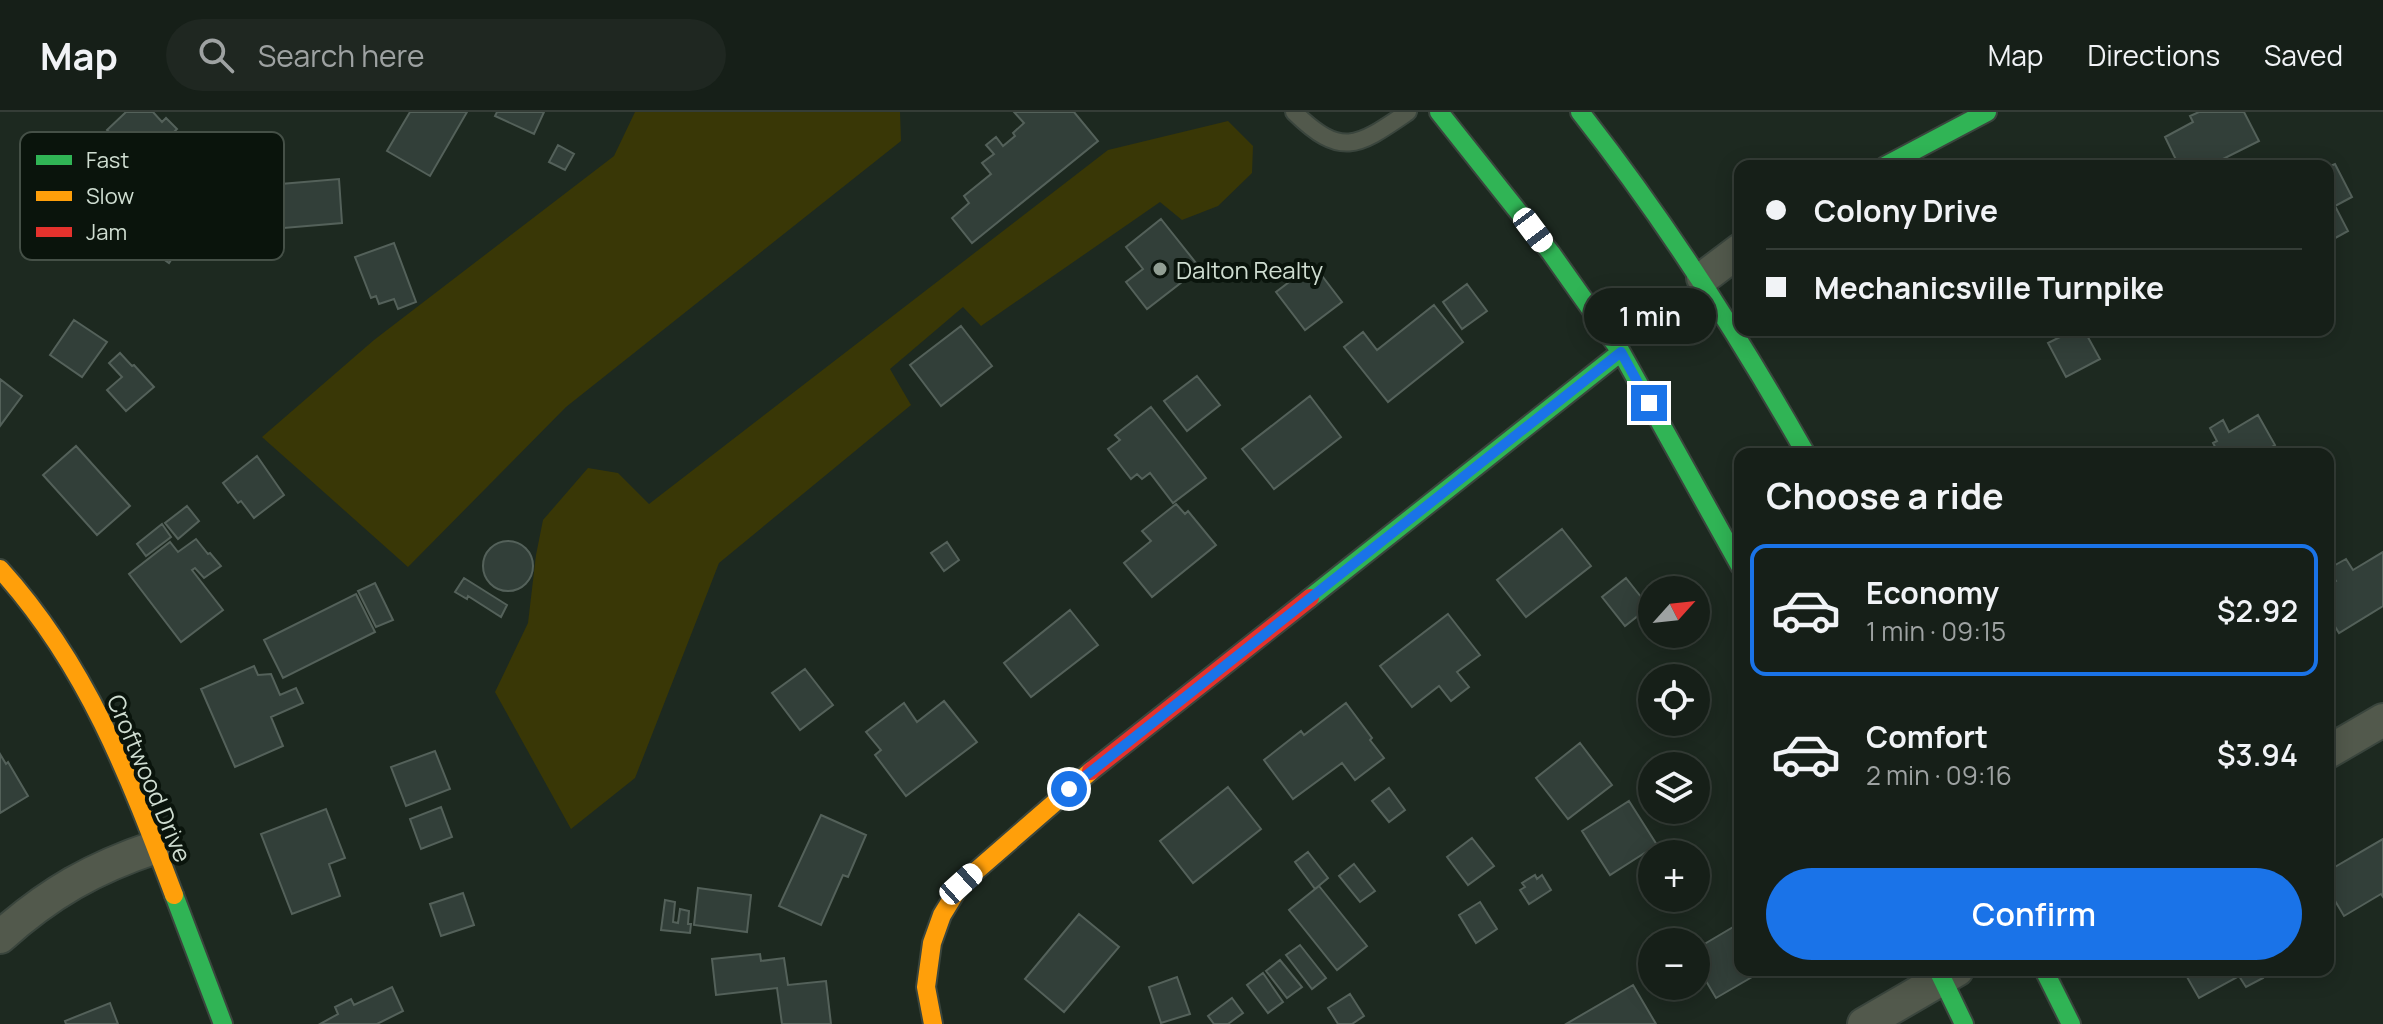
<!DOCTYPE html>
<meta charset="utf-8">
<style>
body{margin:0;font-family:Manrope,sans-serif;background:#1f2721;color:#f1f3f6;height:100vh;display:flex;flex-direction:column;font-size:30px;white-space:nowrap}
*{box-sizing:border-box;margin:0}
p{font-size:26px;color:#9ea2a2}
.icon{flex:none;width:44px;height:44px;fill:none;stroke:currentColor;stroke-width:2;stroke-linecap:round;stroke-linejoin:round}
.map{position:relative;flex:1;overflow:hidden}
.drawer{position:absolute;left:1734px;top:336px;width:600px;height:528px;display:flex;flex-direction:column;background:#161f18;border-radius:16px;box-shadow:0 4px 20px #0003,0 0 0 2px #353d37}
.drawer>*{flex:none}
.top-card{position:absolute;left:1734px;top:48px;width:600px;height:176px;border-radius:16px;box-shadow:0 4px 20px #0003,0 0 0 2px #353d37;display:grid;align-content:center;height:176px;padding:0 32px;background:#161f18}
.needle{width:52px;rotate:63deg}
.controls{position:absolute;left:1638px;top:464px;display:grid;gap:16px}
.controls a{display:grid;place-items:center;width:72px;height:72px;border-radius:50%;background:#161f18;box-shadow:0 4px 20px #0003,0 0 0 2px #353d37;font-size:40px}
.end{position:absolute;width:36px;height:36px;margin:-18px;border:10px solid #1a73e8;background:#fff;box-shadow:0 0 0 4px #fff}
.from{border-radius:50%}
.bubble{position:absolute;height:56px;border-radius:28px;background:#161f18;box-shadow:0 4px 20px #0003,0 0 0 2px #353d37;font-size:26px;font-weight:600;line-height:56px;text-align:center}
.car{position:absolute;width:24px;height:48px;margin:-24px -12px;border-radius:10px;box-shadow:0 0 6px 2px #0007;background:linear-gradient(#fff 24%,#345 0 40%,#fff 0 76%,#345 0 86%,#fff 0)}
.top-card b{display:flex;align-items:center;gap:28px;height:76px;font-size:30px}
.top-card b+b{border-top:2px solid #353d37}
.top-card i{width:20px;height:20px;background:#f1f3f6}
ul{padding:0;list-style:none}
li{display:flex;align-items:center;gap:24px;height:132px;margin:0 16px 12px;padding:0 16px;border:4px solid transparent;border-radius:16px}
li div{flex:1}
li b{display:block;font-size:30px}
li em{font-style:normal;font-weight:600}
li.selected{border-color:#1a73e8}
li>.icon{width:72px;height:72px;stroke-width:1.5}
h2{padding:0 32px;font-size:36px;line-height:96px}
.primary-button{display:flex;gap:16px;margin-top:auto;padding:16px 32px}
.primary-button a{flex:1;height:92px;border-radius:48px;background:#1a73e8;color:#fff;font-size:32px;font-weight:600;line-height:92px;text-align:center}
header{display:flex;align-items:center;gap:48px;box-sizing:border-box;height:112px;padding:0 40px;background:#161f18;border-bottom:2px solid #353d37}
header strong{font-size:38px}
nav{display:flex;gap:44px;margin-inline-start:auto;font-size:28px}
.search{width:560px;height:72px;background:#1f2721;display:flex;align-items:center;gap:20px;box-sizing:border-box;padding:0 28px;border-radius:44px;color:#9ea2a2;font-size:30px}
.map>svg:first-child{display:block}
</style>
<header>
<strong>Map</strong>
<div class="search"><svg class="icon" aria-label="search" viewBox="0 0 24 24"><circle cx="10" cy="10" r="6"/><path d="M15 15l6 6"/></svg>Search here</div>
<nav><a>Map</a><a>Directions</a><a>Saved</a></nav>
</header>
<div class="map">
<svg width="2383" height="912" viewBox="0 0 2383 912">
<rect width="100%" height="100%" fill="#1d2920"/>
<path fill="#393706" d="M 635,0 L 900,0 L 901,29 L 566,295 L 408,455 L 262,325 L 374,228 L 614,44 Z
M 1228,9 L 1253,34 L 1252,61 L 1218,94 L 1182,108 L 1160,90 L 981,214 L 963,195 L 890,257 L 911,293 L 719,451 L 635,666 L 571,717 L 495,580 L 528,511 L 536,443 L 543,408 L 588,356 L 618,361 L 649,392 L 1108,38 Z"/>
<path fill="#323f39" stroke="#54615a" stroke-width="2" d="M 126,0 L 153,0 L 162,10 L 166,6 L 177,17 L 174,20 L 198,43 L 167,74 L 148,55 L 146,57 L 152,64 L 141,75 L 118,52 L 130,41 L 107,18 Z
M 410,0 L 467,0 L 430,64 L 387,39 Z
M 497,0 L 544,0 L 534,22 L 495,4 Z
M 1014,0 L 1074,0 L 1098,29 L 972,131 L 952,106 L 969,91 L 964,84 L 991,62 L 982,51 L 994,42 L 986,33 L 996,25 L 1003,34 L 1015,24 L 1013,21 L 1024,11 Z
M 2199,0 L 2244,0 L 2259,29 L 2209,54 L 2179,54 L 2165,25 L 2193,10 L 2190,4 Z
M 558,33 L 574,42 L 565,58 L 549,50 Z
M 2335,52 L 2352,85 L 2335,94 L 2348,119 L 2328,130 L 2328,55 Z
M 339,67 L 342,111 L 260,118 L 257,74 Z
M 160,93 L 193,115 L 169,151 L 136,128 Z
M 1161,107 L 1200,156 L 1147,197 L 1126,170 L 1143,157 L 1126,135 Z
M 394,131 L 416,190 L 398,197 L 394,187 L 379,192 L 376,184 L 371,186 L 355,145 Z
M 1313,152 L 1342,190 L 1305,218 L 1276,180 Z
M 1467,172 L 1487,199 L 1462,217 L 1443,190 Z
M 1434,193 L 1463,230 L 1388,290 L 1344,235 L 1363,220 L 1377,238 Z
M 74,208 L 107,230 L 82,265 L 50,243 Z
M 961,214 L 992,254 L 941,294 L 910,253 Z
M 2074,218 L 2084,218 L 2100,247 L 2066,265 L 2048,231 Z
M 120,241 L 132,254 L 134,253 L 154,275 L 126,299 L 107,278 L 122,265 L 109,251 Z
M 1197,264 L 1220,293 L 1187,319 L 1164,289 Z
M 0,267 L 22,284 L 0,314 Z
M 1310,284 L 1341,325 L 1274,377 L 1242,337 Z
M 1151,295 L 1206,366 L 1173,391 L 1150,361 L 1142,367 L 1137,362 L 1131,367 L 1108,337 L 1120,328 L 1115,323 Z
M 2258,303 L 2275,333 L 2259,342 L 2219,342 L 2213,331 L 2217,329 L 2210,316 L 2223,308 L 2229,320 Z
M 76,334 L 130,394 L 97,423 L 43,363 Z
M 257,344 L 284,383 L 254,406 L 241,389 L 238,391 L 223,371 Z
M 1176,392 L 1185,402 L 1188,399 L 1216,433 L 1152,485 L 1124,451 L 1151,429 L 1142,419 Z
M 187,394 L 199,409 L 178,427 L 165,411 Z
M 162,412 L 171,425 L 146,444 L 137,432 Z
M 1562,417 L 1591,454 L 1526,505 L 1497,468 Z
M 196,427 L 208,442 L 210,441 L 221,454 L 204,466 L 195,456 L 192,458 L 223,498 L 181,530 L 129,462 L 170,430 L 178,440 Z
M483 454a25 25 0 1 1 50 0a25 25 0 1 1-50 0Z
M 947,430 L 959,448 L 944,459 L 931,441 Z
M 2383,440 L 2383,494 L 2339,521 L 2328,503 L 2328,474 L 2336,469 L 2328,457 L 2346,447 L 2353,458 Z
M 464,466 L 507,493 L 501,505 L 468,484 L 467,487 L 455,480 Z
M 1626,466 L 1649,495 L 1625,514 L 1602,485 Z
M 375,471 L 393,508 L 376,515 L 358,479 Z
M 356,482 L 375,520 L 283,566 L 264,528 Z
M 1070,498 L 1098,533 L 1031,585 L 1004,551 Z
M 1448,502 L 1480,543 L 1457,560 L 1469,575 L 1451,589 L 1439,574 L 1412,595 L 1380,554 Z
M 254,554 L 258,563 L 271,562 L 280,583 L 296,576 L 303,591 L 271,605 L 283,634 L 235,655 L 201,577 Z
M 805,557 L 833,593 L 800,618 L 772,581 Z
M 944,589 L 977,630 L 906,684 L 875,643 L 881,638 L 866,620 L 904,591 L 917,610 Z
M 1346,591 L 1372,626 L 1370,628 L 1384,646 L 1355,668 L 1342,651 L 1293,687 L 1264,648 L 1301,619 L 1304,623 Z
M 1580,631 L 1612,673 L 1568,707 L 1536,666 Z
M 435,639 L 450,677 L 406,694 L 391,655 Z
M 0,642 L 6,652 L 8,650 L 28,684 L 0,701 Z
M 1702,658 L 1710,673 L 1696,681 L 1696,661 Z
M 1228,675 L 1261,717 L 1193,771 L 1160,729 Z
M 1389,676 L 1405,698 L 1389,710 L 1372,689 Z
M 1629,689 L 1657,733 L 1610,763 L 1582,719 Z
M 441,695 L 452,725 L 421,737 L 410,707 Z
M 326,697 L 345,746 L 329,752 L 340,784 L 292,802 L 261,722 Z
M 821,703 L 866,723 L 848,765 L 843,763 L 821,813 L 779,794 Z
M 1472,726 L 1494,754 L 1468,773 L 1447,745 Z
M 2383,727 L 2383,785 L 2381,782 L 2344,804 L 2328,777 L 2328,759 Z
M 1308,740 L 1328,766 L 1315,777 L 1295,750 Z
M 1354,752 L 1375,779 L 1360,790 L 1339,764 Z
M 1535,763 L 1537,767 L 1542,763 L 1551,778 L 1529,792 L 1520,778 L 1525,775 L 1522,771 Z
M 1319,774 L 1367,834 L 1337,858 L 1289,798 Z
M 698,776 L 751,783 L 747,820 L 694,813 Z
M 463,781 L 474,813 L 441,824 L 430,792 Z
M 665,788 L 675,790 L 673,810 L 678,811 L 680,797 L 689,799 L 688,812 L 691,812 L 690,821 L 661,818 Z
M 1480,790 L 1497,817 L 1476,831 L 1459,803 Z
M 1079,802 L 1119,835 L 1064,900 L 1025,867 Z
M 1740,811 L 1740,858 L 1764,858 L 1716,886 L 1696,852 L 1696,837 Z
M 1300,833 L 1326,866 L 1312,877 L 1286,843 Z
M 760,842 L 761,849 L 784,846 L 788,873 L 826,869 L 831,912 L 782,912 L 777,876 L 716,883 L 712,847 Z
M 1280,848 L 1302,875 L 1287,886 L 1266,859 Z
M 2183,858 L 2259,858 L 2263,866 L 2246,875 L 2239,864 L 2199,886 Z
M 1263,861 L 1283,890 L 1268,901 L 1247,873 Z
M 1177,865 L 1190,902 L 1161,911 L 1149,875 Z
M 1633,873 L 1656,912 L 1566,912 Z
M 392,875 L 403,899 L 377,912 L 320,912 L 338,902 L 335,895 L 351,887 L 354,893 Z
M 1350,882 L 1364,904 L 1352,912 L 1338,912 L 1328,896 Z
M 1232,886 L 1243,901 L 1228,912 L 1214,912 L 1208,904 Z
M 110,891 L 118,912 L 66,912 L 65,909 Z"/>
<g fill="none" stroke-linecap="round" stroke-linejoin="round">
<g stroke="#3a453d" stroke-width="20">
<path id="lane" d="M 1294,0 C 1342,47 1358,34 1408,0"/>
</g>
<g stroke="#3a453d" stroke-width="36">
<path id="street" d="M 1703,166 L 1740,138
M 2328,640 L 2383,608
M 0,825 C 49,781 93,756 156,735
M 1864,912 L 1957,858"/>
</g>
<g stroke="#3a453d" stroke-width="22">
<path id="fast" d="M 1439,0 L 1551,141 L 1621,240 L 1740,454
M 1580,0 C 1665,108 1738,222 1806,342
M 1885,54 L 1987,0
M 1310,486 L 1621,240
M 174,783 L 223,912
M 1938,858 L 1964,912
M 2044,858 L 2071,912"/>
</g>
<g stroke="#3a453d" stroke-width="22">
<path id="slow" d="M 0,457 C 87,553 129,664 174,783
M 933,912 L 926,875 L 932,831 L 942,803 L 961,772 L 1091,659"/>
</g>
<g stroke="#3a453d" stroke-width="22">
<path id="jam" d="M 1091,659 L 1310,486"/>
</g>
<use href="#lane" stroke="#52594c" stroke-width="16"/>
<use href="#street" stroke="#52594c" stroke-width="32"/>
<use href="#fast" stroke="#30b455" stroke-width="18"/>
<use href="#slow" stroke="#ff9f0a" stroke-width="18"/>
<use href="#jam" stroke="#e5322d" stroke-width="18"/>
</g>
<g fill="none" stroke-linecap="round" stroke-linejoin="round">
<path stroke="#1a73e8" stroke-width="10" d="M 1069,677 L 1621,240 L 1649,291"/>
</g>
<circle fill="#919e93" stroke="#0a140c" stroke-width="3" cx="1160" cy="157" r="8"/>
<g text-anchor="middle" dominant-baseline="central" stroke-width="8" stroke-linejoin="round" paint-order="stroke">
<g font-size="24" fill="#cfddd1" stroke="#0a140c" text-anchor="start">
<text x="1176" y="157">Dalton Realty</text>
</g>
<g font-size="24" fill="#cfddd1" stroke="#0a140c">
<text transform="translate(150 666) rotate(67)">Croftwood Drive</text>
</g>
</g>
<rect x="20" y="20" width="264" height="128" rx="12" fill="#0a140c" stroke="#455047" stroke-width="2"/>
<rect x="36" y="43" width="36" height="10" fill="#30b455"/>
<rect x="36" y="79" width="36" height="10" fill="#ff9f0a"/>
<rect x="36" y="115" width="36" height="10" fill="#e5322d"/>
<g font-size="22" fill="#cfddd1">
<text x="86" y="56">Fast</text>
<text x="86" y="92">Slow</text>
<text x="86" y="128">Jam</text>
</g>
</svg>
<div class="controls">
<a><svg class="needle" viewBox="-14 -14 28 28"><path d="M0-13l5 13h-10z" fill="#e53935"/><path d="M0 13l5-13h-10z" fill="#9ea2a2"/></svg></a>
<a><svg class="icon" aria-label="locate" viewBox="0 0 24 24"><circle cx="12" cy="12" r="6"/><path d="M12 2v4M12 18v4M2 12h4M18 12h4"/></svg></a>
<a><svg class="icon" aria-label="layers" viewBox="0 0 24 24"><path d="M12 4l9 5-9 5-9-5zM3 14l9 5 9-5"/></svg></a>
<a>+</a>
<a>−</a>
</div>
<i class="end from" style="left:1069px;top:677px"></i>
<i class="end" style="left:1649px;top:291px"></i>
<div class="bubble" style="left:1584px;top:176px;width:132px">1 min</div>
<i class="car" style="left:1533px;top:118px;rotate:143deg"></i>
<i class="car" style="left:961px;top:772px;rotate:48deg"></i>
<div class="top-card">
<b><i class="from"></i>Colony Drive</b>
<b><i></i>Mechanicsville Turnpike</b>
</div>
<section class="drawer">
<h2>Choose a ride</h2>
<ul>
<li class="selected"><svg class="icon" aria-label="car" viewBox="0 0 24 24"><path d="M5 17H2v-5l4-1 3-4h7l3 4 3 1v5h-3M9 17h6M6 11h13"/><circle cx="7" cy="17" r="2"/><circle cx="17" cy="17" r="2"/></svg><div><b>Economy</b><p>1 min · 09:15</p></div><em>$2.92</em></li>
<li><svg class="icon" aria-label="car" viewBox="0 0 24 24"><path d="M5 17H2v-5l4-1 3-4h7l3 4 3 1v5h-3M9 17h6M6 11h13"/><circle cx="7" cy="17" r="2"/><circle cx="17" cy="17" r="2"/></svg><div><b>Comfort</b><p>2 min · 09:16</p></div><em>$3.94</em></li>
</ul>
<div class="primary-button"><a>Confirm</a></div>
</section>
</div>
